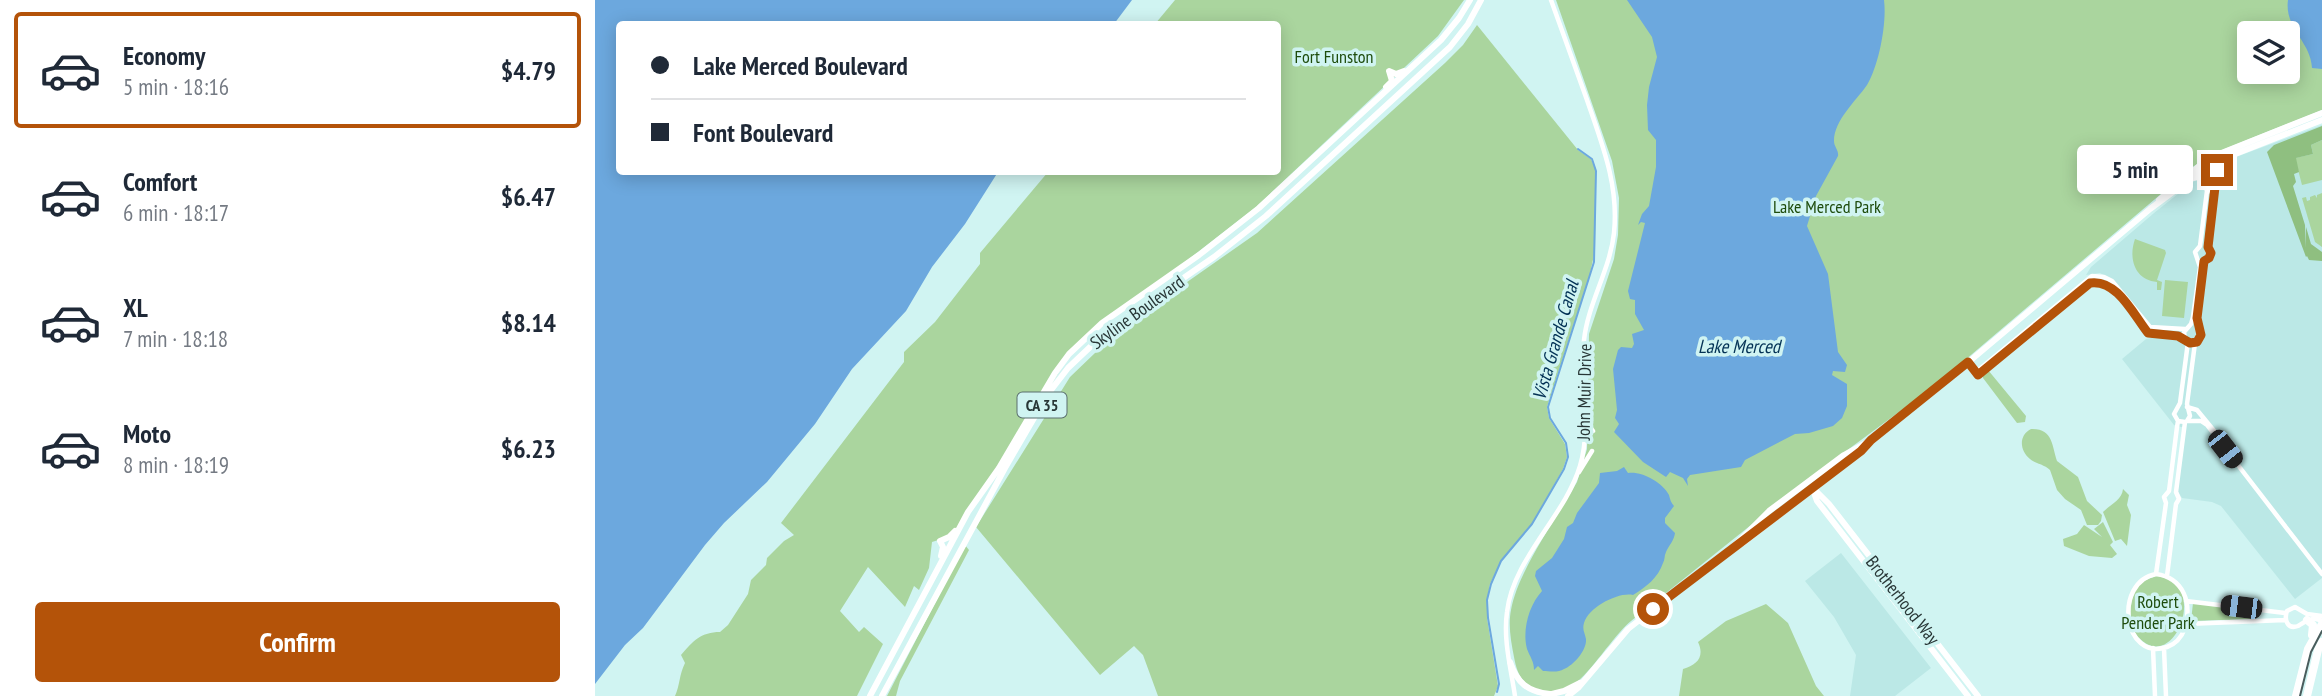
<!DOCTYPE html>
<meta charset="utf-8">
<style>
body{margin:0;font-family:"PT Sans Narrow",sans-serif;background:#f2f2f3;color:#1f2937;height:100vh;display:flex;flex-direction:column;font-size:26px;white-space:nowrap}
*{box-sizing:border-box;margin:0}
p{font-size:23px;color:#747a83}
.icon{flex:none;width:38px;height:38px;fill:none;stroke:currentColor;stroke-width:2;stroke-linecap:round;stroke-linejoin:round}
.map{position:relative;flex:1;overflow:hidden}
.sheet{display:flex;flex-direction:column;background:#fff;width:595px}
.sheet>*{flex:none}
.hud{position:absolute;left:21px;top:21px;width:665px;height:154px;border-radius:7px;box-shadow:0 4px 18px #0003;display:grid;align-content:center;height:154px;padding:0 35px;background:#fff}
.buttons{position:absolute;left:1642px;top:21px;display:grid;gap:14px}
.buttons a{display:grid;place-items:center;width:63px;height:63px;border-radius:7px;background:#fff;box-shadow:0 4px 18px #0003;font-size:35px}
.end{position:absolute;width:32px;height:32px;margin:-16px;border:9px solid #b45309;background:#fff;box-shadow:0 0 0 4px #fff}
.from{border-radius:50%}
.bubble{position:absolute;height:49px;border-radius:7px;background:#fff;box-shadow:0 4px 18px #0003;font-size:23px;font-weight:600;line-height:49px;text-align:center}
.car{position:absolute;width:21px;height:42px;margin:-21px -10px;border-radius:9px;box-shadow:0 0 5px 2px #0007;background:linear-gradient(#222 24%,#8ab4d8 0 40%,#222 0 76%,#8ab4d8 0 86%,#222 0)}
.hud b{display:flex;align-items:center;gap:24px;height:66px;font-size:26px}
.hud b+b{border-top:2px solid #e0e1e3}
.hud i{width:18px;height:18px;background:#1f2937}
ul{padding:12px 0 0;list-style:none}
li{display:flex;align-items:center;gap:21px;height:116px;margin:0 14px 10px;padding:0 21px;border:4px solid transparent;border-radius:7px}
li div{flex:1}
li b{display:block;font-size:26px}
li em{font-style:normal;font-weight:600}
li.active{border-color:#b45309}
li>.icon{width:63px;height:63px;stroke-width:1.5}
.action{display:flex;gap:14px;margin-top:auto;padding:14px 35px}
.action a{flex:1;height:80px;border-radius:7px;background:#b45309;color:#fff;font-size:28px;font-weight:600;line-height:80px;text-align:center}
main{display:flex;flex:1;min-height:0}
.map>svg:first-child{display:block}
</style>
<main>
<section class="sheet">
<ul>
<li class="active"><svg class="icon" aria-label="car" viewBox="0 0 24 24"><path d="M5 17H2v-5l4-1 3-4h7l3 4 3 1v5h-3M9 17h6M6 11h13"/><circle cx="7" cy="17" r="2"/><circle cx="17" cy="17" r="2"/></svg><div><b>Economy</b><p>5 min · 18:16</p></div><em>$4.79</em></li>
<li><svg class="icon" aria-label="car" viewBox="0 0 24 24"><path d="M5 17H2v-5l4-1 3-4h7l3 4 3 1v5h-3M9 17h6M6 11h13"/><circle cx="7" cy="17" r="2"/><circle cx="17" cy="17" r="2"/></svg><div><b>Comfort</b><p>6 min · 18:17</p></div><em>$6.47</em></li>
<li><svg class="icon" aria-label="car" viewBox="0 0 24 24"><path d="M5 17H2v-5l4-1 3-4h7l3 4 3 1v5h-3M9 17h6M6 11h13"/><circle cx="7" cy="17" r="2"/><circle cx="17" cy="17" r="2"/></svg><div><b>XL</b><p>7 min · 18:18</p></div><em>$8.14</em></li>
<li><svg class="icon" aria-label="car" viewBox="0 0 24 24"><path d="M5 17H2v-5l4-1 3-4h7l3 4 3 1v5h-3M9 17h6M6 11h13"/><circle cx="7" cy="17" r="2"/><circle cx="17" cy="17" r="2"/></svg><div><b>Moto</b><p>8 min · 18:19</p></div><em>$6.23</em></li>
</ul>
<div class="action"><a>Confirm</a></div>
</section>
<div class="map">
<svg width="1727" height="696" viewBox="0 0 1727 696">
<rect width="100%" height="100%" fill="#d0f4f2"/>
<path fill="#bbe8e6" d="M 1727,125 L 1727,578 L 1700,599 L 1626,506 L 1617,502 L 1587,498 L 1582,490 L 1590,428 L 1579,425 L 1527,359 L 1551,339 L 1556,338 L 1557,326 L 1550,321 L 1518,280 L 1505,273 L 1491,275 L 1496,267 L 1559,213 L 1598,182 L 1622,167 L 1633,160 Z
M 1246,553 L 1336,668 L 1300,696 L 1255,696 L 1261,655 L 1239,617 L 1210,581 Z"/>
<path fill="#aad59e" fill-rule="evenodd" d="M 580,0 L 869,0 L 843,36 L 661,207 L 479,348 L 404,468 L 356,536 L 337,542 L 334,568 L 324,590 L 319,586 L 310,607 L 273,567 L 245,611 L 264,632 L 269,627 L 288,644 L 262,696 L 80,696 C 85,685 84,675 90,663 L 86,655 C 98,641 106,632 125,632 L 133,625 L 153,594 L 156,580 L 171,565 L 172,558 L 189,541 L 199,535 L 186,523 L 309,362 L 309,352 L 340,322 L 385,264 L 385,253 L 453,172 L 682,172 L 682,24 L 560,24 Z
M 961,0 L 1727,0 L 1727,110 L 1622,152 L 1599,166 L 1343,383 L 1216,477 L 1036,621 C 1018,636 995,674 979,684 C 965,692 947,695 933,685 C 924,678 921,668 919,657 C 916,642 913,625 916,610 C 923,571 962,517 982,482 L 992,449 L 994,334 L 1019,259 L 1023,235 L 1024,198 L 1017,161 ZM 1654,33 L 1692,33 L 1692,72 L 1654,72 Z
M 882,25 L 983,150 L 996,159 L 1001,171 L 1000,250 L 995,274 L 952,407 L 954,418 L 970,444 L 972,457 L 968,469 L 937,524 L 906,561 L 895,584 L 892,600 L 892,618 L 903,686 L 899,696 L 563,696 L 548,655 L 539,646 L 505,675 L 381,527 L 475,377 L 525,329 L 662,233 L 850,63 L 868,45 Z
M 1727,140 L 1727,180 L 1707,185 L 1700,158 L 1718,154 L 1716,145 Z
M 1727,193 L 1727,247 L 1720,242 L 1707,198 L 1711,197 L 1712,201 L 1715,200 L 1715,197 L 1720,195 L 1722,198 L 1722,195 Z
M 1540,239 L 1570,250 L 1571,253 L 1562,280 L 1567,282 L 1566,290 L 1562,290 L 1562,282 C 1540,280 1533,259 1540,239 Z
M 1570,280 L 1593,282 L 1589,318 L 1567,316 Z
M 1393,370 L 1431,416 L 1430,422 L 1422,423 L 1388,378 L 1388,373 Z
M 1436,429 C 1458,428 1457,446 1462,461 L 1483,477 L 1492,501 L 1507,515 L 1506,521 L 1503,525 L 1492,525 L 1486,510 L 1470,499 L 1462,490 L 1455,470 C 1449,464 1441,464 1435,459 C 1424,450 1424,435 1436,429 Z
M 1528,489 L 1534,495 L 1532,505 L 1536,515 L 1532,546 L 1526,539 L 1520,541 L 1508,512 C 1516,504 1527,500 1528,489 Z
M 1508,522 L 1518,542 L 1515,545 L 1522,554 L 1517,558 L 1494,556 L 1469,546 L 1468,539 L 1482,534 L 1489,525 L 1507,537 L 1499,529 Z
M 370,545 L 374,550 L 305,681 L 301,696 L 292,696 Z
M 1561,576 C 1615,578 1581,675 1544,638 C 1532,627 1533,593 1546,583 C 1549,580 1557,578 1561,576 Z
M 1598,603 L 1657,611 L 1663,615 L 1658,619 L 1596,621 Z
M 1171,604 L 1193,623 L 1221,686 L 1229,696 L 1084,696 L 1088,669 C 1102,665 1110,657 1103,642 L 1131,621 Z"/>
<path fill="#8fbf80" d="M 1727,126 L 1727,140 L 1716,145 L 1718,154 L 1701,158 L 1704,172 L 1699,174 L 1701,182 L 1698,186 L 1710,225 L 1711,248 L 1711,227 L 1716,244 L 1727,252 L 1727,261 L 1714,260 L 1712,256 L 1711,257 L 1672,152 L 1679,145 Z"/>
<path fill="#6ca8de" d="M 0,0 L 537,0 L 519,24 L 24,24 L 24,172 L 403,172 L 370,224 L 337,267 L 311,311 L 257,369 L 220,424 L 172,482 L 129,523 L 110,545 L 48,628 L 30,645 L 0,684 Z
M 1032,0 L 1289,0 C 1292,23 1284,65 1272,85 C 1261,101 1239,120 1239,141 C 1239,147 1244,150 1243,156 L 1221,196 L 1212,226 L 1233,274 L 1243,352 L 1252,365 L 1250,372 L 1238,371 L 1237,375 L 1252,384 L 1252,406 L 1247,418 L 1238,426 L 1214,433 L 1200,434 L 1150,460 L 1146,467 L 1095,475 L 1092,479 L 1093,486 L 1088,478 L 1075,472 L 1071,477 L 1048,462 L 1019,432 L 1024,424 L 1020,418 L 1022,410 L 1018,369 L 1023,350 L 1026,347 L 1037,348 L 1039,344 L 1037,334 L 1049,330 L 1040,314 L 1040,300 L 1035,299 L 1033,291 L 1050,223 L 1046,222 L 1043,225 L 1047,214 L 1054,206 L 1061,167 L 1061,140 L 1053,130 L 1052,105 L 1054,87 L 1062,57 L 1057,37 Z
M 1693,0 L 1727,0 L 1727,69 L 1717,68 C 1716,42 1689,28 1693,0 Z
M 1029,467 L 1033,473 C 1047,471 1067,482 1074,495 C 1075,499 1076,503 1079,506 L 1070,518 L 1070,523 L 1080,533 C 1079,541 1074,545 1071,552 C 1069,556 1070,560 1068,563 C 1063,578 1051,587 1038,595 C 1023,592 994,607 989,623 C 987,630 990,633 991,639 C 992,650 979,665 969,669 C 963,673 954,671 948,671 L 943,666 L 939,670 C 939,661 935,657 932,649 C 927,630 934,605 947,591 L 940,576 L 941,571 L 957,558 L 969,539 L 972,527 L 978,523 L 982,513 L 1004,483 L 1005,473 L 1022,471 Z"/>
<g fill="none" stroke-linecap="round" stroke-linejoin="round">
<path stroke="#6ca8de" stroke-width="2" d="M 902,692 L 904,684 L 893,618 L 892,600 L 896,584 L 906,561 L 937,524 L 969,469 L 973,457 L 971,443 L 955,418 L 953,407 L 999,262 L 1001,171 L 997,159 L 983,149"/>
<path stroke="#fff" stroke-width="4.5" d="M 1610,261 L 1602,318 L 1606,335 L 1600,343 L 1592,404 L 1595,416 L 1592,421 L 1606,421 L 1612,425 L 1727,574
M 1610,261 L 1614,258 L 1616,253 L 1613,247 L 1623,174 L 1619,163
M 1590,339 L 1589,332 L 1596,324 L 1598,317 L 1605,267 L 1600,252 L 1605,246 L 1615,167
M 1373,362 L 1383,375 L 1484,290 C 1516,267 1536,312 1553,333 L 1583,336 L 1591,340
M 1381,372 L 1497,276 L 1509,277 L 1517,281 L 1555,327 L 1590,329
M 1592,407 L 1602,410 L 1625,438
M 989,418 L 998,431
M 984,472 L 997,451
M 1561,574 L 1571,503 L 1569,497 L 1574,491 L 1582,427 L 1583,421 L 1579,414 L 1585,403 L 1593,342
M 1561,574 C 1589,578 1597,603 1590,628 C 1587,636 1581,644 1572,647 C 1528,662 1518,582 1561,574 Z
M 1572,576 L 1581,504 L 1584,499 L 1581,492 L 1590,422 L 1583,421
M 1591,601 L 1690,613
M 1727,616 L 1712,614 L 1700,607 L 1692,611 C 1689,619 1692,630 1703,626 C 1707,624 1710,621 1714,620 C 1720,618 1722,619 1727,621
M 1591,624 L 1690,620
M 1558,648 L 1560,696
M 1569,648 L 1571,696
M 920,696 C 916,669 908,640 912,612 C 918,559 970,516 985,466 C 997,426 985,381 989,340 C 993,303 1015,270 1019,233 C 1024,185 1007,144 992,100 C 980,67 968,33 956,0"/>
<path stroke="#fff" stroke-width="6" d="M 791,87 L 797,81 L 794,71 L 801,74 L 809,71
M 1623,174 L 1629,160
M 1598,178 L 1603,177 L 1609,180 L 1613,191
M 1564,200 L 1603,167 L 1619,156 L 1727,113
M 1217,487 L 1234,504 L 1383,696
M 1217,487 L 1222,501 L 1373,696
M 1138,547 L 1174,511 L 1249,455 L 1276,440 L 1338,392 L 1555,209 L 1602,174 L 1630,158 L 1727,120
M 346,556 L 348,547 L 345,541 L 354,537 L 360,531
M 915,662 C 922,683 933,692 955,694
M 953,695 L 969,691 L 985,683
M 275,696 L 373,512 L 404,468 L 460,373 L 474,354 L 507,323 L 604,255 L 664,208 L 846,40 L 864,18 L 875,0
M 287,696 L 410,468 L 453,394 L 473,368 L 513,330 L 619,257 L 671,216 L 855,47 L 873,24 L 886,0
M 973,696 L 983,688 L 1033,629 L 1138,547 L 1148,543 L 1266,451 L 1275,442"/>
<path stroke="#fff" stroke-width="8" d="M 1712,620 L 1718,625 L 1717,635
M 1701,696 L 1713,649 L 1727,624
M 1712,696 L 1723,650 L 1727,642"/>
<path stroke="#4a5d5d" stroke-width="2" d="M 1705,696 L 1716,652 L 1727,631"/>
</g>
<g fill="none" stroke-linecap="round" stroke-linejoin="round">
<path stroke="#b45309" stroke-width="9" d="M 1058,609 L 1266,451 L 1276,440 L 1373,362 L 1383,375 L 1495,283 C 1522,279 1538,314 1553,333 L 1583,336 L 1595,343 L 1602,342 L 1606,335 L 1602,318 L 1609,261 L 1614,258 L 1616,253 L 1613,247 L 1622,170"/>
</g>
<g text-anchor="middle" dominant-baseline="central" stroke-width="7" stroke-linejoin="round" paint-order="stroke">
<rect fill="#d0f4f2" stroke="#5a6f6e" stroke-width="2" x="422.5" y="392.5" width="49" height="25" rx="5"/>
<g font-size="16" font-weight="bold" fill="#283636">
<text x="447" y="405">CA 35</text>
</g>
<g font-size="18" fill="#1e4c0c" stroke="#d0f4f2">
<text x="739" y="56">Fort Funston</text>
<text x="1232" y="206">Lake Merced Park</text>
<text x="1563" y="601">Robert<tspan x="1563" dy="21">Pender Park</tspan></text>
</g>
<g font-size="18" fill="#283636" stroke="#d0f4f2">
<text transform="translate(542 312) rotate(-36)">Skyline Boulevard</text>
<text transform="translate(989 392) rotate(-89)">John Muir Drive</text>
<text transform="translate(1308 600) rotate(52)">Brotherhood Way</text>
</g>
<g font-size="19" font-style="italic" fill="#033255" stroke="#d0f4f2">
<text transform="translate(960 340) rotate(-74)">Vista Grande Canal</text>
<text x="1144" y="346">Lake Merced</text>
</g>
</g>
</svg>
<div class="buttons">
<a><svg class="icon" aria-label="layers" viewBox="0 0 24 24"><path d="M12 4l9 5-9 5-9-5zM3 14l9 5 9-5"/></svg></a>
</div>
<i class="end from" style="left:1058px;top:609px"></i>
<i class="end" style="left:1622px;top:170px"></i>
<div class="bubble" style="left:1482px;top:145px;width:116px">5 min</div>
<i class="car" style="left:1630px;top:449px;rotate:142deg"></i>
<i class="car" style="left:1646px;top:607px;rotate:277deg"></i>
<div class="hud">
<b><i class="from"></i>Lake Merced Boulevard</b>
<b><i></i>Font Boulevard</b>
</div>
</div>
</main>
